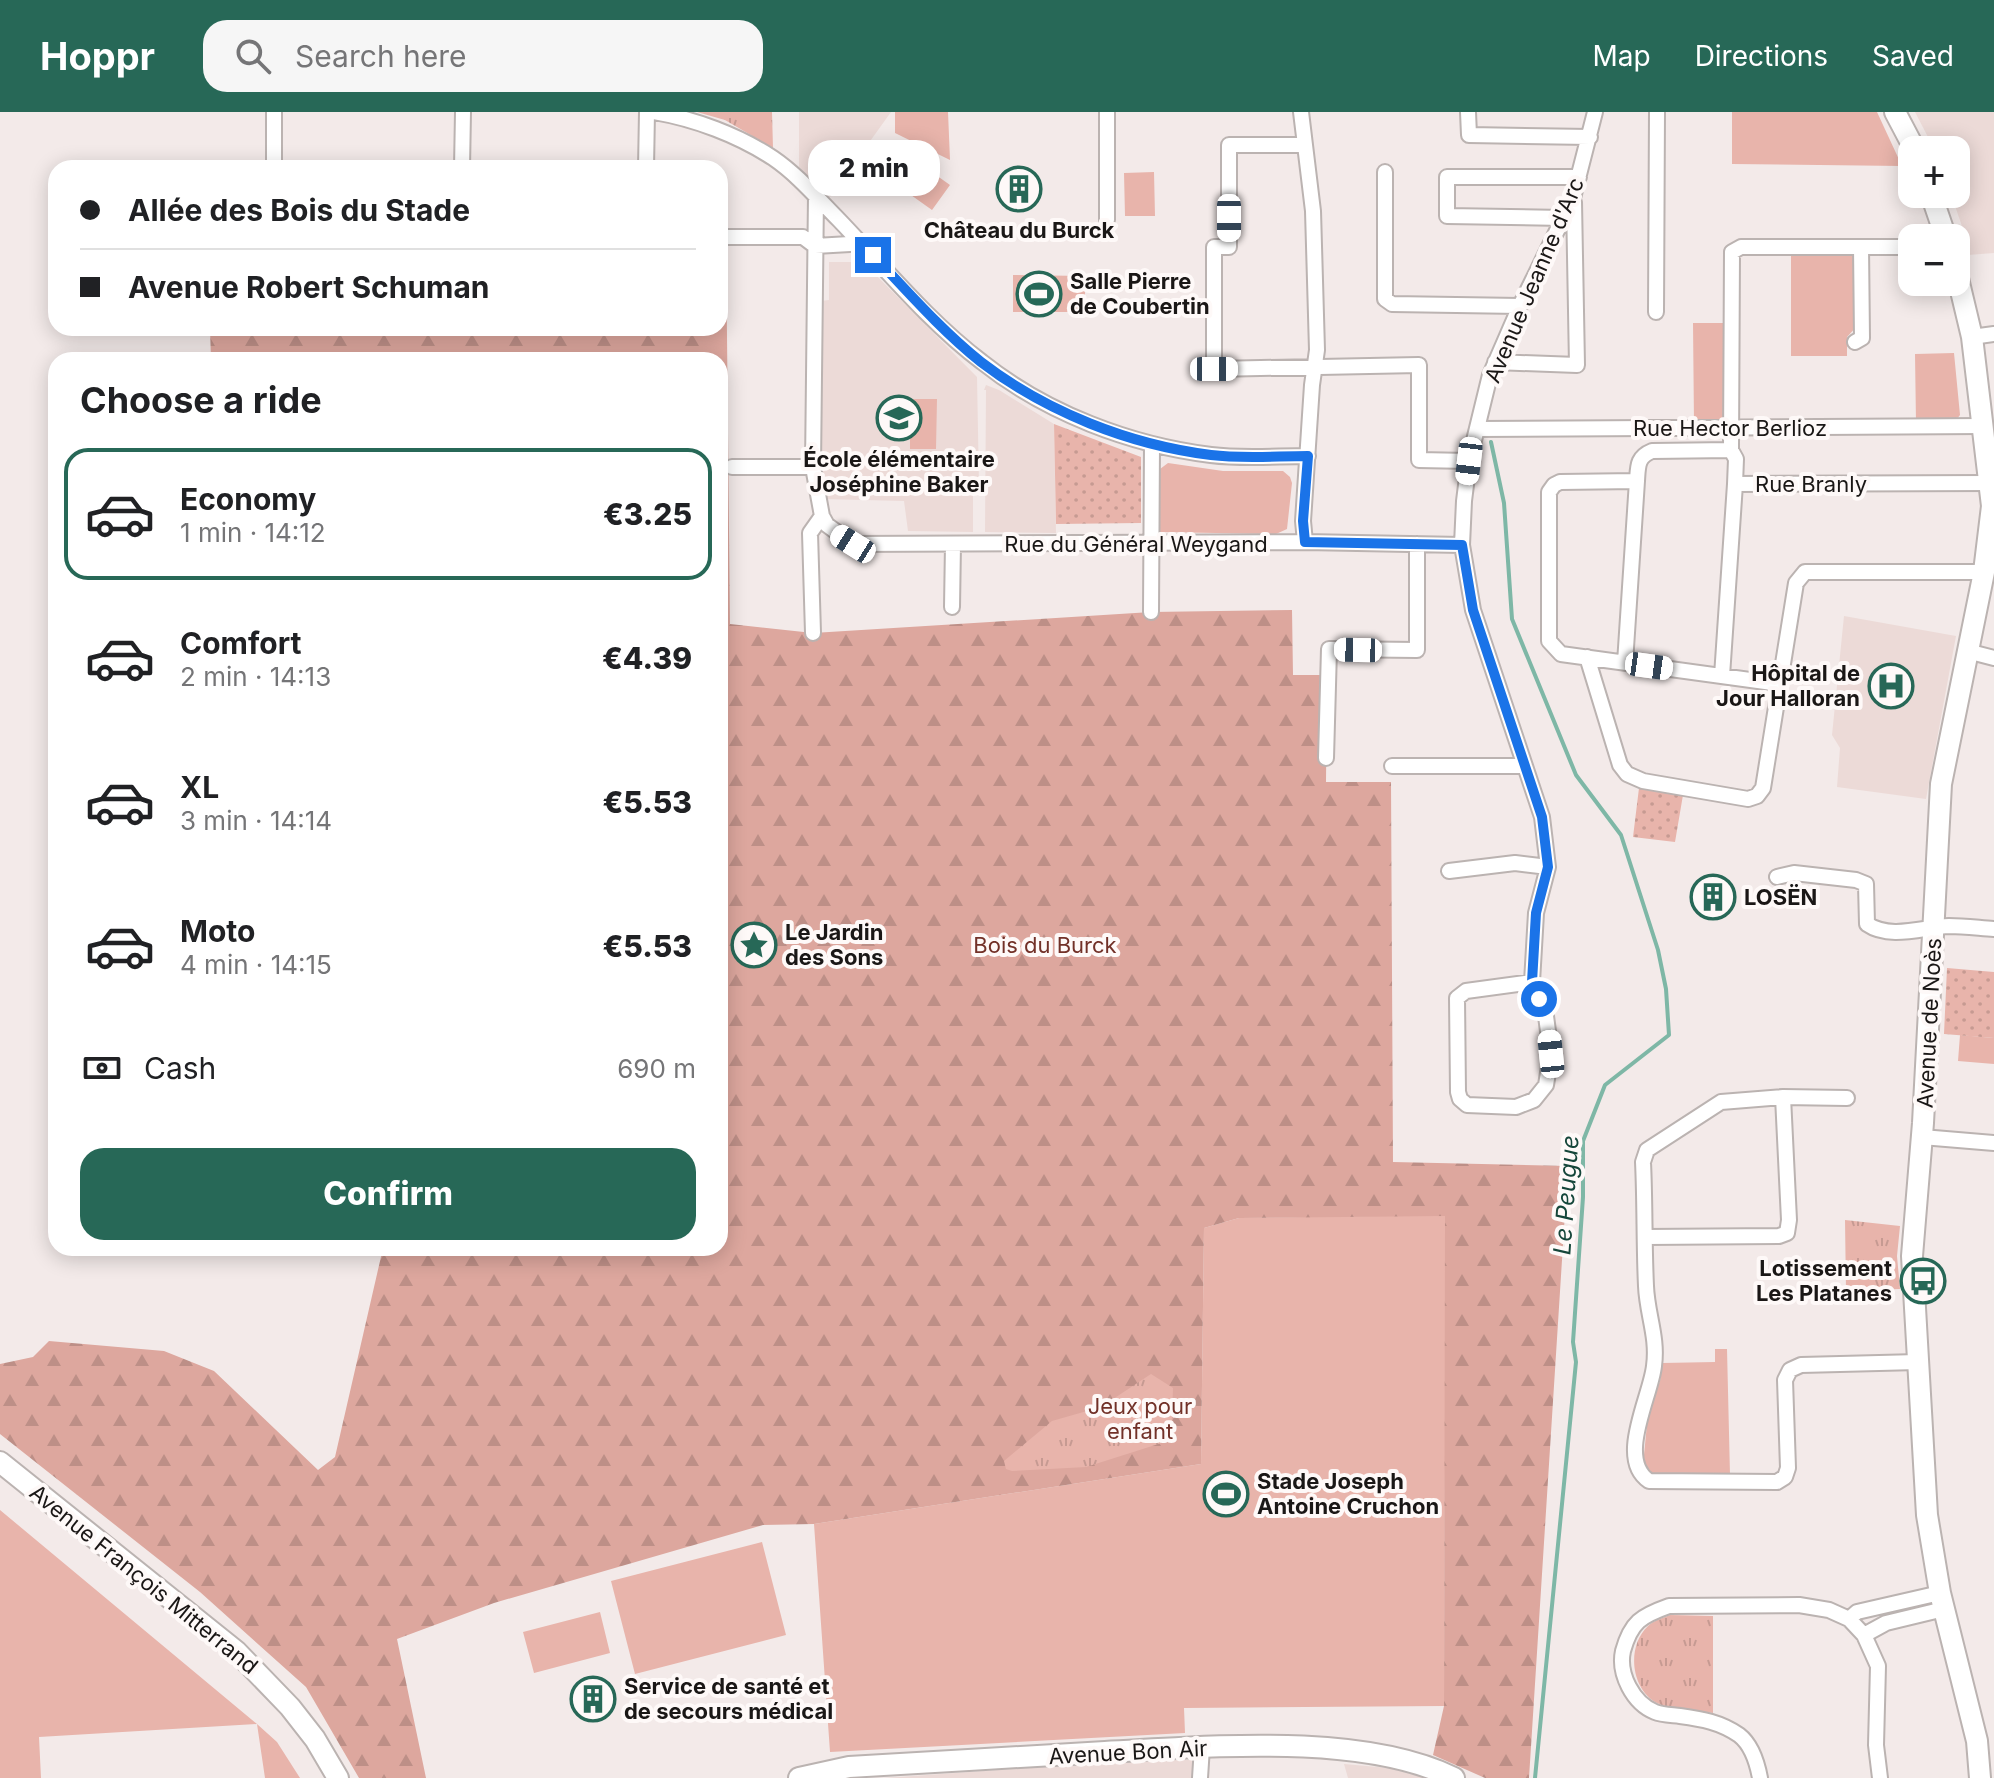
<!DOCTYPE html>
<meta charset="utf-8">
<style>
body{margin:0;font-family:Inter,sans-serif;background:#f6f6f6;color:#202124;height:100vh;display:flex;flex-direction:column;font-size:30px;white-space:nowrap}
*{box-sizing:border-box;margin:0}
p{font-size:26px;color:#757577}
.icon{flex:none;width:44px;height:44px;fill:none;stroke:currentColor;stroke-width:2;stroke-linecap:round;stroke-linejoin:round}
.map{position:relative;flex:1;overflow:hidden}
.drawer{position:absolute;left:48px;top:240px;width:680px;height:904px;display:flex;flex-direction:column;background:#fff;border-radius:24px;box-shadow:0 4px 20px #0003}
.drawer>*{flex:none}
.guide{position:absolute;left:48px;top:48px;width:680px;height:176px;border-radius:24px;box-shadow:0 4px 20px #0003;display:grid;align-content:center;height:176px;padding:0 32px;background:#fff}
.buttons{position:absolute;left:1898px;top:24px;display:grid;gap:16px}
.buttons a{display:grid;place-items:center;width:72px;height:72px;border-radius:16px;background:#fff;box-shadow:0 4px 20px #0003;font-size:40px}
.end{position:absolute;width:36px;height:36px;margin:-18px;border:10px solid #1a73e8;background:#fff;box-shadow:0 0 0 4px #fff}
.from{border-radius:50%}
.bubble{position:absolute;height:56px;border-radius:24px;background:#fff;box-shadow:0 4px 20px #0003;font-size:26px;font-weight:800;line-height:56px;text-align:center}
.car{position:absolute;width:24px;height:48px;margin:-24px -12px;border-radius:10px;box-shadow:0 0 6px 2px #0007;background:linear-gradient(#fff 24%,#345 0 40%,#fff 0 76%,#345 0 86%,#fff 0)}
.guide b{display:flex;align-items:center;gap:28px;height:76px;font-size:30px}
.guide b+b{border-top:2px solid #e0e0e0}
.guide i{width:20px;height:20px;background:#202124}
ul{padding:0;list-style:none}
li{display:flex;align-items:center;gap:24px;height:132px;margin:0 16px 12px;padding:0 16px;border:4px solid transparent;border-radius:24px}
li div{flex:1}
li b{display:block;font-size:30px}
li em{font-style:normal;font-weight:800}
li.current{border-color:#276857}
li>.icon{width:72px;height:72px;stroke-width:1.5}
h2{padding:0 32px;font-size:36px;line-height:96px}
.pay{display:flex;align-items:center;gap:20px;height:88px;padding:0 32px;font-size:30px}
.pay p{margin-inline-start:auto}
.button{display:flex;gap:16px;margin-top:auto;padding:16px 32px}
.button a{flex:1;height:92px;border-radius:24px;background:#276857;color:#fff;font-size:32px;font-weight:800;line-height:92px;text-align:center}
header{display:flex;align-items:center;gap:48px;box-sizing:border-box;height:112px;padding:0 40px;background:#276857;color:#fff}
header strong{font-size:38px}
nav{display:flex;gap:44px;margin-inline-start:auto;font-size:28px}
.search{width:560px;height:72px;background:#f6f6f6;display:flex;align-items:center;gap:20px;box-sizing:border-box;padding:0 28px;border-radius:24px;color:#757577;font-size:30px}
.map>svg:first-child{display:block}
</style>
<header>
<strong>Hoppr</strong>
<div class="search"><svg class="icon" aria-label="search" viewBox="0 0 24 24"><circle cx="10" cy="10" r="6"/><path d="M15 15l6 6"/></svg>Search here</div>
<nav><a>Map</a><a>Directions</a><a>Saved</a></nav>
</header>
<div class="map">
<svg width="1994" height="1666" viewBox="0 0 1994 1666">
<defs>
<pattern id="forest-firs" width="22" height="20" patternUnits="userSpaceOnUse" patternTransform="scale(2)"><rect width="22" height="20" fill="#dda79e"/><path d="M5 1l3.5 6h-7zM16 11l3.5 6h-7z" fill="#bd8f87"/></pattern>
<pattern id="park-tufts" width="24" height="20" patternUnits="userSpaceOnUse" patternTransform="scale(2)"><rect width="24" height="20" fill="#e8b4ab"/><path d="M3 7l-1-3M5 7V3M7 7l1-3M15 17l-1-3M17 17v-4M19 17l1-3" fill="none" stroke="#c69a92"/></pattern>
<pattern id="garden-dots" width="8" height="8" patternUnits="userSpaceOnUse" patternTransform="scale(2)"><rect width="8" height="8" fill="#e8b4ab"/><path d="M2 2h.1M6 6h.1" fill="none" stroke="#c69a92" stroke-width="1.8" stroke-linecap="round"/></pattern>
</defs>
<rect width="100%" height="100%" fill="#f3eae9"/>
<path fill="#ecdad7" d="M 799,0 L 891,0 L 830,85 L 799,55 Z
M 1915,0 L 1994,0 L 1994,141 L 1968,143 L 1968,132 L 1951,82 L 1956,82 L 1956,38 L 1936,38 L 1935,32 L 1929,27 Z
M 829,150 L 863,150 L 977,265 L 979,373 L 973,373 L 973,420 L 908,419 L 904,389 L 822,387 L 818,347 L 821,189 L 829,188 Z
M 986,273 L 999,278 L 1054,312 L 1056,421 L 985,420 L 986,278 L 984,278 Z
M 1844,504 L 1956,524 L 1926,687 L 1837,675 L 1840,636 L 1832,623 Z
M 1153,1647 L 1192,1648 L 1192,1666 L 885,1666 Z
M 1344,1652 L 1389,1656 L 1426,1666 L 1348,1666 Z"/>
<path fill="#e8b4ab" d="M 895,0 L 948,0 L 950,48 L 895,21 Z
M 1732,0 L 1877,0 L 1902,54 L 1732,52 Z
M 898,36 L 950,73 L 932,98 L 880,61 Z
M 1154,60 L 1155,104 L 1125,104 L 1124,61 Z
M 1791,141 L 1853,142 L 1857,214 L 1847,225 L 1847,244 L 1791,244 Z
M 1013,163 L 1085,164 L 1085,200 L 1013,200 Z
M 1693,211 L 1728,211 L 1726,311 L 1694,312 Z
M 1954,241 L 1960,303 L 1953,312 L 1916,311 L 1915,242 Z
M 910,287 L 937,287 L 936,337 L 910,337 Z
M 1168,351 L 1223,359 L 1283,359 L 1290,365 L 1292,371 L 1287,417 L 1276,422 L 1160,420 L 1160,357 Z
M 1960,923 L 1994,926 L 1994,952 L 1958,949 Z
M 1446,1103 L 1444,1594 L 1184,1596 L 1185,1621 L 830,1640 L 814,1412 L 1201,1352 L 1204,1116 L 1239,1106 Z
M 1715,1237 L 1727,1237 L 1730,1363 L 1650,1361 L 1643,1353 L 1648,1302 L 1660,1269 L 1662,1251 L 1715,1250 Z
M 0,1398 L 257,1612 L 277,1630 L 300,1666 L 265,1666 L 257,1612 L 39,1625 L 41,1666 L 0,1666 Z
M 762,1430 L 786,1523 L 635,1562 L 611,1469 Z
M 600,1500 L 610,1541 L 534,1561 L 523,1520 Z"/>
<path fill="url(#forest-firs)" d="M 720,124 L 726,128 L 730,512 L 813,521 L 1151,500 L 1292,498 L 1293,563 L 1327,563 L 1326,670 L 1391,670 L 1393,1050 L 1568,1054 L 1529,1666 L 1485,1666 L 1433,1643 L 1444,1594 L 1445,1104 L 1239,1106 L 1204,1116 L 1201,1352 L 814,1412 L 763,1413 L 494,1491 L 397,1527 L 426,1666 L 359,1666 L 306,1575 L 200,1480 L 0,1322 L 0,1252 L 33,1245 L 49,1229 L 164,1239 L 214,1259 L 318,1358 L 335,1345 L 383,1136 L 720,1136 L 720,248 L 211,248 L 210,216 L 720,216 Z"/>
<path fill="url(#park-tufts)" d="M 697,0 L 772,0 L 773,36 L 725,8 Z
M 1845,1108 L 1900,1114 L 1897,1144 L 1900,1177 L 1846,1179 Z
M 1151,1262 L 1173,1276 L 1171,1328 L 1086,1355 L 1012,1359 L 1006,1357 L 1004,1349 L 1052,1309 L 1101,1295 Z
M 1670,1503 L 1713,1504 L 1713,1601 C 1695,1598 1673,1600 1657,1591 C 1631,1577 1626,1535 1648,1514 C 1654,1508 1663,1506 1670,1503 Z"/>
<path fill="url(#garden-dots)" d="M 1054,312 L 1141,345 L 1141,411 L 1056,412 Z
M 1639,676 L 1683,683 L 1675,730 L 1633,725 Z
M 1947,856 L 1994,860 L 1994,926 L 1944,922 Z"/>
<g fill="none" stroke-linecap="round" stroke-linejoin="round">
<path stroke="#7eb7a6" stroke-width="4" d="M 1491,330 L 1504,391 L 1512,507 L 1576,663 L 1621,723 L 1658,838 L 1666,877 L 1669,923 L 1605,973 L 1583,1029 L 1583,1085 L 1573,1230 L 1576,1250 L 1535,1666"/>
<g stroke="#bbb3b1" stroke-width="18">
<path id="street" d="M 654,0 C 695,7 738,23 773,46 C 798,63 818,87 839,108 C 885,156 929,210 982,250 C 1046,301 1130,333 1211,343 C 1243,347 1276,344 1308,344
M 1301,0 L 1313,99 L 1317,238 L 1312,273 L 1303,409 L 1305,430
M 1468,0 L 1469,23 L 1590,25
M 1305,33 L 1229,33 L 1229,135 L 1214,135 L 1214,257 L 1419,253 L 1419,348 L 1469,349
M 274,56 L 274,0
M 462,56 L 463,0
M 646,56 L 647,0
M 1385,60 L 1385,187 L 1392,192 L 1520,194
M 816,83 L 813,355 L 822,404 L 827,413 L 853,432 L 1305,430 L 1462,433
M 1564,106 L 1447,104 L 1447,65 L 1579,65
M 1107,108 L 1107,0
M 726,125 L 803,125 L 815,134 L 850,132 L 858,128
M 1656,200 L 1657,0
M 1972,225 L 1994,222
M 1855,230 L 1862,226 L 1861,135
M 1495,250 L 1577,253 L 1574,90
M 1477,317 L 1984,314
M 1731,338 L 1732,140 L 1741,135 L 1912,135
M 732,355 L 813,355
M 952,495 L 953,432
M 1151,500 L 1152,333
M 813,521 L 810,421 L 822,404
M 1967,539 L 1994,546
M 1587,545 L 1620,653 L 1627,662 L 1643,669 L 1748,687 L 1757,684 L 1763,676 L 1796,471 L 1805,460 L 1984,460
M 1625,551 L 1637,369
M 1722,564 L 1735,372
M 1780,572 L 1561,542 L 1549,529 L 1549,380 L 1554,373 L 1560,370 L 1637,369 C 1638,354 1637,345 1652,339 L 1731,338 L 1736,347 L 1735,372 L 1990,371
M 1326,646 L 1329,537 L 1417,538 L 1417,432
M 1392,654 L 1525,654
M 1548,755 L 1542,705 L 1473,498 L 1462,433 L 1464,389 L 1469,349 L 1490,263 L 1520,194 L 1573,86 L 1595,0
M 1449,759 L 1515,751 L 1548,755 L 1536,801 L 1532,870 L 1546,904 L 1551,942 L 1546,973 L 1534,988 L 1516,995 L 1467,993 L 1460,987 L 1458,980 L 1457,886 L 1466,879 L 1532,870
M 1777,765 L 1794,761 L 1856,768 L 1866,772 L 1867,812 C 1890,828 1924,815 1949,814 C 1964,814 1979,816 1994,817
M 1847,986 L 1783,985 L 1721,990 L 1647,1038 L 1643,1050 C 1645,1091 1644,1133 1646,1174 C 1647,1202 1658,1225 1654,1254 C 1651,1284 1616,1347 1649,1369 L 1777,1370 L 1785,1365 L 1788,1356 L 1785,1268 L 1790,1258 L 1801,1253 L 1918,1250
M 1922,1025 L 1994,1031
M 1646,1125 L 1779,1124 L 1787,1121 L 1789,1108 L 1783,985
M 1849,1507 L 1857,1500 L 1940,1481
M 1864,1523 L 1886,1511 L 1944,1497
M 1200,1666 L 1202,1635
M 1760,1666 C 1757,1650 1752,1633 1739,1623 C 1720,1610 1702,1607 1680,1604 C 1673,1603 1662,1603 1655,1600 C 1633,1591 1618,1562 1623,1539 C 1631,1510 1641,1504 1669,1494 L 1799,1493 L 1829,1498 L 1849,1507 L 1864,1523 L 1878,1554 L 1876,1633 L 1880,1666"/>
</g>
<g stroke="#bbb3b1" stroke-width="24">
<path id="secondary" d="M 1895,0 L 1915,38
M 1931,82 L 1946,126
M 1956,158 L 1972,225 L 1992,394 L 1984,460 L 1941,672 L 1923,1011 L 1912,1144 L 1927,1403 L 1940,1481 L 1977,1629 L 1980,1666
M 0,1350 L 236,1539 L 290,1595 L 315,1627 L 338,1666
M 799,1666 L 849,1655 C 934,1650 1020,1645 1105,1640 C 1207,1635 1361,1620 1454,1666"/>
</g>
<use href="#street" stroke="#fff" stroke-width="14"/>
<use href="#secondary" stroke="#fff" stroke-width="20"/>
</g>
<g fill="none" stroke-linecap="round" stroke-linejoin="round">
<path stroke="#1a73e8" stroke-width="10" d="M 873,143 C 908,180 942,219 981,250 C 1046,300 1130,333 1211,343 C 1243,347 1276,344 1308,344 L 1303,409 L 1305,430 L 1462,433 L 1473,498 L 1542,705 L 1548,755 L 1536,801 L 1532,870 L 1539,887"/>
</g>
<defs>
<g id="building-ring" transform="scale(2.3)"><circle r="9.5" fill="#fef9f8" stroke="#276857" stroke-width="1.5"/><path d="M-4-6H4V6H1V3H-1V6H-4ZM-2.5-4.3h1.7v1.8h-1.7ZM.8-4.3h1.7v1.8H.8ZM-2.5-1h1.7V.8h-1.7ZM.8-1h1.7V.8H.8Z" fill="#276857"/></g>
<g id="stadium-ring" transform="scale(2.3)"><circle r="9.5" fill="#fef9f8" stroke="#276857" stroke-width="1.5"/><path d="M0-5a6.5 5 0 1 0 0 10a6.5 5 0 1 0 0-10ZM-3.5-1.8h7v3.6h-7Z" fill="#276857"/></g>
<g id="school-ring" transform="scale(2.3)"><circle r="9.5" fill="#fef9f8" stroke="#276857" stroke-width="1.5"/><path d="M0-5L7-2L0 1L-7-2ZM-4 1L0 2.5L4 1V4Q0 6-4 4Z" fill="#276857"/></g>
<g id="hospital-ring" transform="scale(2.3)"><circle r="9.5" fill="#fef9f8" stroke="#276857" stroke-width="1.5"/><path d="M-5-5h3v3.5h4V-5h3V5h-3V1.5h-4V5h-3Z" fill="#276857"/></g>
<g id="sight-ring" transform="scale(2.3)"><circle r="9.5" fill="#fef9f8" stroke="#276857" stroke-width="1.5"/><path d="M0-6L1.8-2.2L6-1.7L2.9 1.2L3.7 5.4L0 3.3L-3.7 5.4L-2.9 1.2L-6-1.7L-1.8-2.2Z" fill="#276857"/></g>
<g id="bus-ring" transform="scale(2.3)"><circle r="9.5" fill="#fef9f8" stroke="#276857" stroke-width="1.5"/><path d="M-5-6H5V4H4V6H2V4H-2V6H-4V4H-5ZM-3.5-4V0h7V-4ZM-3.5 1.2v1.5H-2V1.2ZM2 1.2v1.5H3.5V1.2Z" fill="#276857"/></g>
</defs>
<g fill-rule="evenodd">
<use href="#building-ring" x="1019" y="77"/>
<use href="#stadium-ring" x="1039" y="182"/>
<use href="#school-ring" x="899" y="306"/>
<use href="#hospital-ring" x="1891" y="574"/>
<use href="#building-ring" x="1713" y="785"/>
<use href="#sight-ring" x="754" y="833"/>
<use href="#bus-ring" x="1923" y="1169"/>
<use href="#stadium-ring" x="1226" y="1382"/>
<use href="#building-ring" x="593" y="1587"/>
</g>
<g text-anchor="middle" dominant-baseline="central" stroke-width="8" stroke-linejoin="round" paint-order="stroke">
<g font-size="22" font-weight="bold" fill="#1a1716" stroke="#fef9f8" text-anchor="start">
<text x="1019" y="118" text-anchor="middle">Château du Burck</text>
<text x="1070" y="169">Salle Pierre<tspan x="1070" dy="25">de Coubertin</tspan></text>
<text x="899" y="347" text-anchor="middle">École élémentaire<tspan x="899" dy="25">Joséphine Baker</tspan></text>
<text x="1860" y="561" text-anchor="end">Hôpital de<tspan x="1860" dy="25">Jour Halloran</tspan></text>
<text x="1744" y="785">LOSËN</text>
<text x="785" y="820">Le Jardin<tspan x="785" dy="25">des Sons</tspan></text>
<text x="1892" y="1156" text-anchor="end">Lotissement<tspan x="1892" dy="25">Les Platanes</tspan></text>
<text x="1257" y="1369">Stade Joseph<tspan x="1257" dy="25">Antoine Cruchon</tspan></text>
<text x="624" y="1574">Service de santé et<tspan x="624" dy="25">de secours médical</tspan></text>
</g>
<g font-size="22" fill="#1a1716" stroke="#fef9f8">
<text transform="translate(1534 168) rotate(-67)">Avenue Jeanne d'Arc</text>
<text x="1730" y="316">Rue Hector Berlioz</text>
<text x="1811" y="372">Rue Branly</text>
<text x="1136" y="432">Rue du Général Weygand</text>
<text transform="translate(1929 911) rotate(-87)">Avenue de Noès</text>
<text transform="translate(144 1467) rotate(39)">Avenue François Mitterrand</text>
<text transform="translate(1128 1640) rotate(-3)">Avenue Bon Air</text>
</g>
<g font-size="22" fill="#723128" stroke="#fef9f8">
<text x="1045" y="833">Bois du Burck</text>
<text x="1140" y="1294">Jeux pour<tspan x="1140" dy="25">enfant</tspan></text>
</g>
<g font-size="24" font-style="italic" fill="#15463a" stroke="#fef9f8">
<text transform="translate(1566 1083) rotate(-86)">Le Peugue</text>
</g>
</g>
</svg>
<div class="buttons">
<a>+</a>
<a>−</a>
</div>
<i class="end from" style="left:1539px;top:887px"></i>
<i class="end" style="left:873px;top:143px"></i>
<div class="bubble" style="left:808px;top:28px;width:132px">2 min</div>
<i class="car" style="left:1229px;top:106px;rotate:180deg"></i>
<i class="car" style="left:1214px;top:257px;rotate:90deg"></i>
<i class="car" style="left:1469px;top:349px;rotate:187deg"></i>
<i class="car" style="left:853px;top:432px;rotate:302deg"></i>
<i class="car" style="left:1358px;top:538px;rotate:271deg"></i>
<i class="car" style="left:1649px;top:554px;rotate:98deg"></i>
<i class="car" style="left:1551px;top:942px;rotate:354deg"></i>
<div class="guide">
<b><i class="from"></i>Allée des Bois du Stade</b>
<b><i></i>Avenue Robert Schuman</b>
</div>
<section class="drawer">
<h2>Choose a ride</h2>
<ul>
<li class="current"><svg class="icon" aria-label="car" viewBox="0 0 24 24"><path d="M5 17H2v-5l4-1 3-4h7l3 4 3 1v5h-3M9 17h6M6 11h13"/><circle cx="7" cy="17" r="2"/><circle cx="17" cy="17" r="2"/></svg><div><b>Economy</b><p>1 min · 14:12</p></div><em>€3.25</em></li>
<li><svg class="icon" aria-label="car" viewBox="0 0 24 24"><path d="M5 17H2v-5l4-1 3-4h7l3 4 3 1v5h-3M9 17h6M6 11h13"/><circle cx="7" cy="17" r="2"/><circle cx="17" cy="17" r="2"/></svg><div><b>Comfort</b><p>2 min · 14:13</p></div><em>€4.39</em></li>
<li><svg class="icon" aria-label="car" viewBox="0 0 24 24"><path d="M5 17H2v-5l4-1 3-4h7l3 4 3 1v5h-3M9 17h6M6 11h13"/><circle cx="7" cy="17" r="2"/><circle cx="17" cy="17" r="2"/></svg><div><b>XL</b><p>3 min · 14:14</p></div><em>€5.53</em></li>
<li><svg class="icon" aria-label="car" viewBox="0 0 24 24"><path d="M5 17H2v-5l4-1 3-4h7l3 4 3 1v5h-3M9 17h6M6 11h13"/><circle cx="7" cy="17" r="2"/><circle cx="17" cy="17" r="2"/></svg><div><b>Moto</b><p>4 min · 14:15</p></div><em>€5.53</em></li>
</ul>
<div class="pay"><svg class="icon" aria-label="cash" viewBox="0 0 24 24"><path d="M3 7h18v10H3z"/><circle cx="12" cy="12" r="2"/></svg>Cash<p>690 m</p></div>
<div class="button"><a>Confirm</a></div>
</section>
</div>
